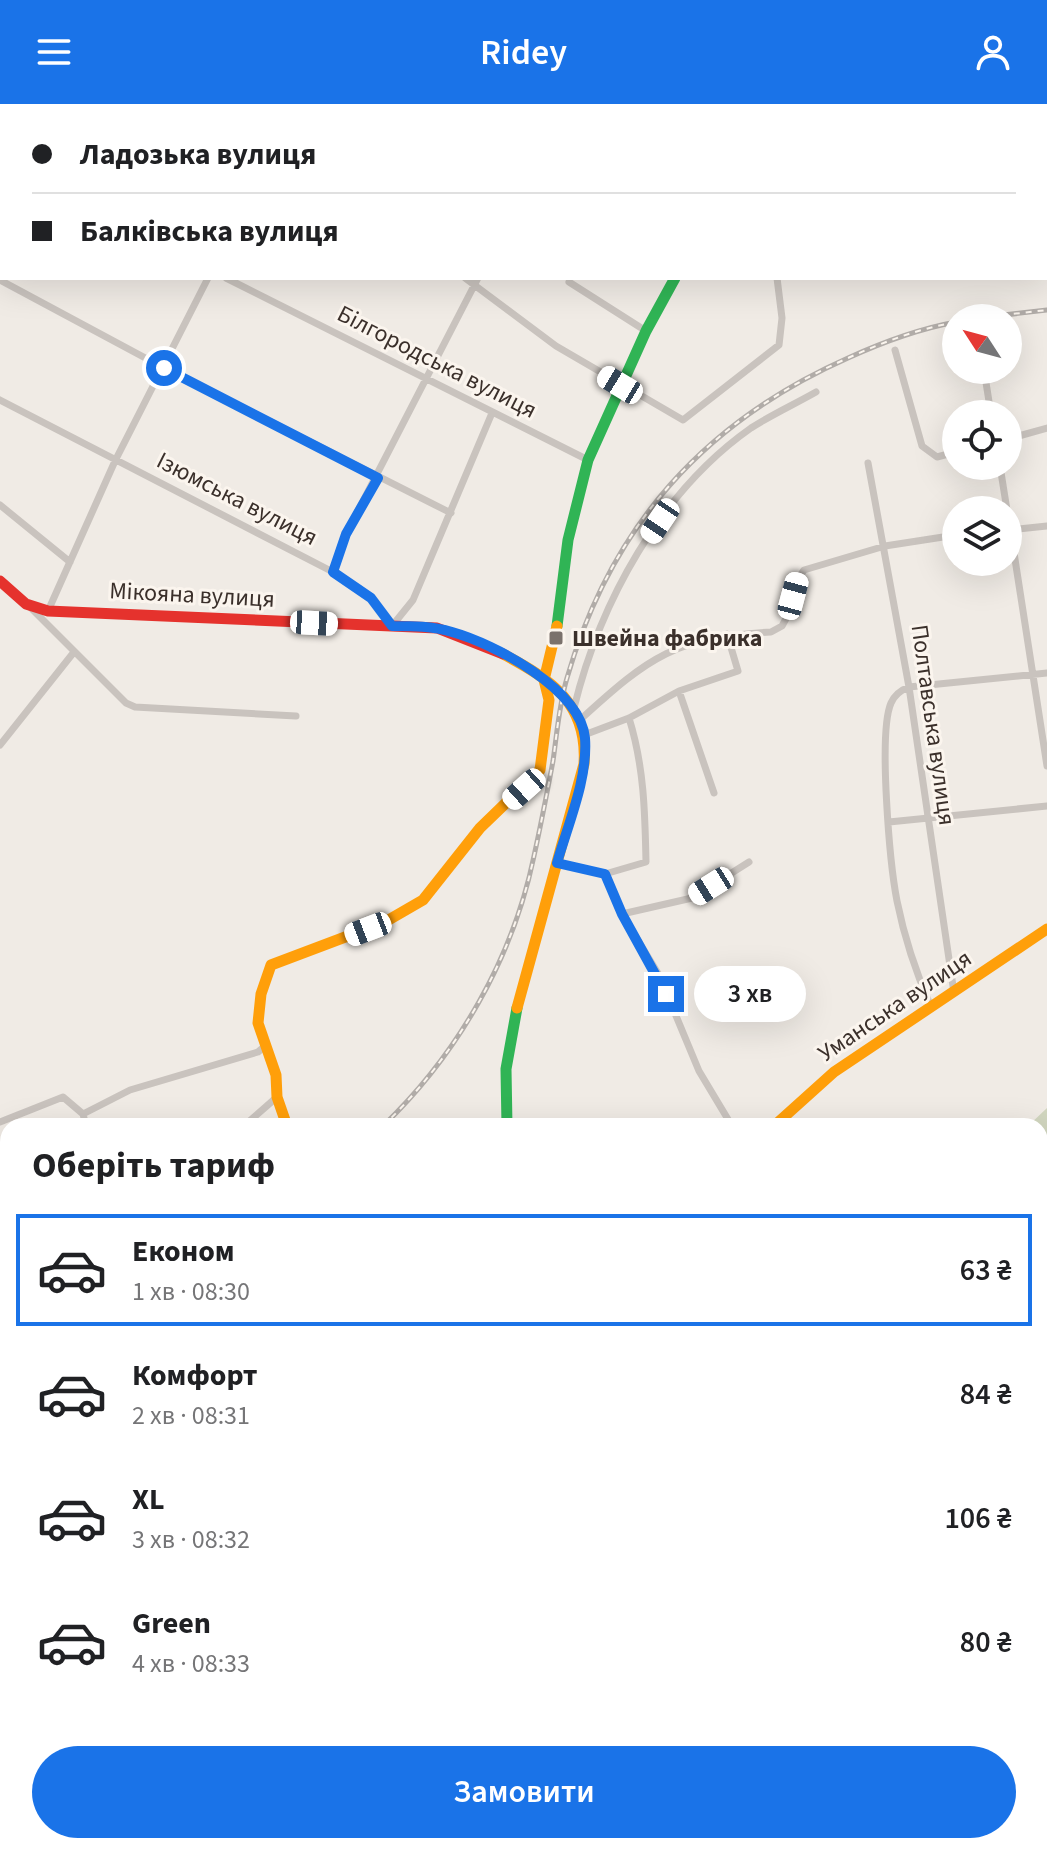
<!DOCTYPE html>
<html lang="uk">
<meta charset="utf-8">
<style>
body{margin:0;font-family:"Source Sans 3",sans-serif;background:#f6f6f6;color:#202124;height:100vh;display:flex;flex-direction:column;font-size:30px;white-space:nowrap}
*{box-sizing:border-box;margin:0}
p{font-size:26px;color:#757577}
.icon{flex:none;width:44px;height:44px;fill:none;stroke:currentColor;stroke-width:2;stroke-linecap:round;stroke-linejoin:round}
.map{position:relative;flex:1;overflow:hidden}
.details{position:absolute;left:0px;top:1014px;width:1048px;height:736px;display:flex;flex-direction:column;background:#fff;border-radius:24px 24px 0 0;box-shadow:0 8px 32px #0002}
.details>*{flex:none}
.banner{position:absolute;left:0px;top:0px;width:1048px;height:176px;box-shadow:0 8px 32px #0002;display:grid;align-content:center;height:176px;padding:0 32px;background:#fff}
.needle{width:52px;rotate:306deg}
.controls{position:absolute;left:942px;top:200px;display:grid;gap:16px}
.controls a{display:grid;place-items:center;width:80px;height:80px;border-radius:50%;background:#fff;box-shadow:0 8px 32px #0002;font-size:40px}
.end{position:absolute;width:36px;height:36px;margin:-18px;border:10px solid #1a73e8;background:#fff;box-shadow:0 0 0 4px #fff}
.from{border-radius:50%}
.bubble{position:absolute;height:56px;border-radius:28px;background:#fff;box-shadow:0 8px 32px #0002;font-size:26px;font-weight:600;line-height:56px;text-align:center}
.car{position:absolute;width:24px;height:48px;margin:-24px -12px;border-radius:10px;box-shadow:0 0 6px 2px #0007;background:linear-gradient(#fff 24%,#345 0 40%,#fff 0 76%,#345 0 86%,#fff 0)}
.banner b{display:flex;align-items:center;gap:28px;height:76px;font-size:30px}
.banner b+b{border-top:2px solid #e0e0e0}
.banner i{width:20px;height:20px;background:#202124}
ul{padding:0;list-style:none}
li{display:flex;align-items:center;gap:24px;height:112px;margin:0 16px 12px;padding:0 16px;border:4px solid transparent;border-radius:0px}
li div{flex:1}
li b{display:block;font-size:30px}
li em{font-style:normal;font-weight:600}
li.active{border-color:#1a73e8}
li>.icon{width:72px;height:72px;stroke-width:1.5}
h2{padding:0 32px;font-size:36px;line-height:96px}
.button{display:flex;gap:16px;margin-top:auto;padding:16px 32px}
.button a{flex:1;height:92px;border-radius:48px;background:#1a73e8;color:#fff;font-size:32px;font-weight:600;line-height:92px;text-align:center}
header{display:flex;justify-content:space-between;align-items:center;height:104px;padding:0 32px;background:#1a73e8;color:#fff;font-size:36px;font-weight:600}
.map>svg:first-child{display:block}
</style>
<header><svg class="icon" aria-label="menu" viewBox="0 0 24 24"><path d="M4 6h16M4 12h16M4 18h16"/></svg>Ridey<svg class="icon" aria-label="person" viewBox="0 0 24 24"><circle cx="12" cy="8" r="4"/><path d="M4 21q1-7 8-7t8 7"/></svg></header>
<div class="map">
<svg width="1047" height="1750" viewBox="0 0 1047 1750">
<rect width="100%" height="100%" fill="#f0ebe5"/>
<path fill="#d1d6bf" d="M 1047,1004 L 1047,1152 L 1040,1156 L 1040,1022 L 1028,1022 Z
M 1047,1167 L 1047,1750 L 1013,1750 L 1008,1742 L 1040,1742 L 1040,1171 Z"/>
<g fill="none" stroke-linecap="round" stroke-linejoin="round">
<path stroke="#a1c2c1" stroke-width="2" d="M 545,1750 L 551,1742"/>
<path stroke="#c9c3be" stroke-width="7" d="M 129,0 L 133,2
M 283,0 L 288,2
M 72,2 L 73,0
M 0,61 L 2,62
M 0,130 L 2,126
M 226,174 L 588,356
M 465,174 L 556,242 L 683,316 L 779,241 L 782,214 L 777,174
M 0,176 L 164,264 L 451,409
M 569,178 L 646,227
M 895,246 L 922,342 L 937,353 L 956,348
M 984,266 L 991,310
M 0,296 L 333,468 L 371,494 L 392,522 L 413,496 L 492,309
M 1008,335 L 1047,324
M 868,359 L 909,583 L 954,889
M 1000,362 L 1007,406
M 0,401 L 70,458
M 1008,410 L 1047,662
M 1008,426 L 1047,422
M 333,468 L 346,430 L 478,174
M 28,501 L 126,599 L 135,603 L 296,612
M 48,507 L 115,357 L 208,174
M 679,587 L 714,689
M 574,604 C 600,498 660,388 751,324 C 771,311 795,300 816,288
M 629,614 C 644,662 645,708 646,758 L 605,770 L 622,810 L 659,871 L 699,967 L 732,1022
M 581,615 C 650,552 676,533 771,528 L 782,522 L 789,509 L 798,475 L 804,466 L 885,442 L 956,431
M 584,631 L 629,614 L 679,587 L 738,567 L 727,530
M 0,641 L 74,548
M 889,718 L 1047,702
M 557,759 L 605,770
M 622,810 L 692,794 L 749,758
M 931,903 C 917,871 904,832 897,797 C 890,761 878,629 891,599 C 895,590 901,586 909,583 L 1047,569
M 83,1010 L 130,986 L 258,948 L 265,942
M 0,1018 L 63,993 L 83,1010 L 86,1022
M 244,1022 L 277,993
M 0,1135 L 8,1131
M 1040,1168 L 1047,1163
M 0,1215 L 8,1213
M 0,1273 L 8,1266
M 0,1676 L 8,1673
M 310,1742 L 313,1750
M 470,1742 L 472,1750
M 635,1742 L 641,1750
M 774,1742 L 779,1750
M 14,1750 L 28,1742
M 259,1750 L 297,1742"/>
<path stroke="#30b455" stroke-width="11" d="M 557,522 L 568,436 L 588,356 L 646,227 L 675,174
M 507,1022 L 506,965 L 517,904"/>
<path stroke="#ff9f0a" stroke-width="11" d="M 503,550 C 552,576 588,600 584,660 L 517,904
M 287,1022 L 277,993 L 276,971 L 258,919 L 261,890 L 271,861 L 385,818 L 423,796 L 480,724 L 540,666 L 549,596 L 544,576 L 557,522
M 774,1022 L 834,968 L 1047,825"/>
<path stroke="#e5322d" stroke-width="11" d="M 0,477 L 26,500 L 48,507 L 437,524 L 503,550
M 913,1742 L 918,1750"/>
<g stroke="#b1aca8" stroke-width="5">
<path id="rail" d="M 904,0 L 906,2
M 987,0 L 988,2
M 1046,80 L 1047,81
M 1046,113 L 1047,114
M 978,214 L 1047,206
M 383,1022 C 458,950 513,854 534,752 C 541,720 547,689 553,657 C 557,629 559,601 567,574 C 611,422 704,318 848,254 C 883,238 918,225 956,218
M 0,1437 L 8,1427"/>
</g>
<use href="#rail" stroke="#fbf5ee" stroke-width="2" stroke-dasharray="6" stroke-linecap="butt"/>
</g>
<g fill="none" stroke-linecap="round" stroke-linejoin="round">
<path stroke="#1a73e8" stroke-width="10" d="M 164,264 L 378,374 L 346,430 L 333,468 L 371,494 L 392,522 C 413,522 432,522 452,528 C 495,540 580,585 585,634 C 588,675 568,720 557,759 L 605,770 L 622,810 L 666,890"/>
</g>
<rect fill="#7a716c" stroke="#fbf5ee" stroke-width="3" x="548" y="526" width="16" height="16" rx="4"/>
<g text-anchor="middle" dominant-baseline="central" stroke-width="6" stroke-linejoin="round" paint-order="stroke">
<g font-size="24" fill="#3b302b" stroke="#fbf5ee">
<text transform="translate(437 258) rotate(27)">Білгородська вулиця</text>
<text transform="translate(237 395) rotate(27)">Ізюмська вулиця</text>
<text transform="translate(192 491) rotate(3)">Мікояна вулиця</text>
<text transform="translate(933 621) rotate(82)">Полтавська вулиця</text>
<text transform="translate(895 902) rotate(-34)">Уманська вулиця</text>
</g>
<g font-size="24" font-weight="bold" fill="#3b302b" stroke="#fbf5ee" text-anchor="start">
<text x="572" y="534">Швейна фабрика</text>
</g>
</g>
</svg>
<div class="controls">
<a><svg class="needle" viewBox="-14 -14 28 28"><path d="M0-13l5 13h-10z" fill="#e53935"/><path d="M0 13l5-13h-10z" fill="#757577"/></svg></a>
<a><svg class="icon" aria-label="locate" viewBox="0 0 24 24"><circle cx="12" cy="12" r="6"/><path d="M12 2v4M12 18v4M2 12h4M18 12h4"/></svg></a>
<a><svg class="icon" aria-label="layers" viewBox="0 0 24 24"><path d="M12 4l9 5-9 5-9-5zM3 14l9 5 9-5"/></svg></a>
</div>
<i class="end from" style="left:164px;top:264px"></i>
<i class="end" style="left:666px;top:890px"></i>
<div class="bubble" style="left:694px;top:862px;width:112px">3 хв</div>
<i class="car" style="left:620px;top:281px;rotate:301deg"></i>
<i class="car" style="left:660px;top:417px;rotate:214deg"></i>
<i class="car" style="left:793px;top:492px;rotate:15deg"></i>
<i class="car" style="left:314px;top:519px;rotate:93deg"></i>
<i class="car" style="left:524px;top:685px;rotate:228deg"></i>
<i class="car" style="left:711px;top:782px;rotate:238deg"></i>
<i class="car" style="left:368px;top:825px;rotate:249deg"></i>
<div class="banner">
<b><i class="from"></i>Ладозька вулиця</b>
<b><i></i>Балківська вулиця</b>
</div>
<section class="details">
<h2>Оберіть тариф</h2>
<ul>
<li class="active"><svg class="icon" aria-label="car" viewBox="0 0 24 24"><path d="M5 17H2v-5l4-1 3-4h7l3 4 3 1v5h-3M9 17h6M6 11h13"/><circle cx="7" cy="17" r="2"/><circle cx="17" cy="17" r="2"/></svg><div><b>Економ</b><p>1 хв · 08:30</p></div><em>63 ₴</em></li>
<li><svg class="icon" aria-label="car" viewBox="0 0 24 24"><path d="M5 17H2v-5l4-1 3-4h7l3 4 3 1v5h-3M9 17h6M6 11h13"/><circle cx="7" cy="17" r="2"/><circle cx="17" cy="17" r="2"/></svg><div><b>Комфорт</b><p>2 хв · 08:31</p></div><em>84 ₴</em></li>
<li><svg class="icon" aria-label="car" viewBox="0 0 24 24"><path d="M5 17H2v-5l4-1 3-4h7l3 4 3 1v5h-3M9 17h6M6 11h13"/><circle cx="7" cy="17" r="2"/><circle cx="17" cy="17" r="2"/></svg><div><b>XL</b><p>3 хв · 08:32</p></div><em>106 ₴</em></li>
<li><svg class="icon" aria-label="car" viewBox="0 0 24 24"><path d="M5 17H2v-5l4-1 3-4h7l3 4 3 1v5h-3M9 17h6M6 11h13"/><circle cx="7" cy="17" r="2"/><circle cx="17" cy="17" r="2"/></svg><div><b>Green</b><p>4 хв · 08:33</p></div><em>80 ₴</em></li>
</ul>
<div class="button"><a>Замовити</a></div>
</section>
</div>
